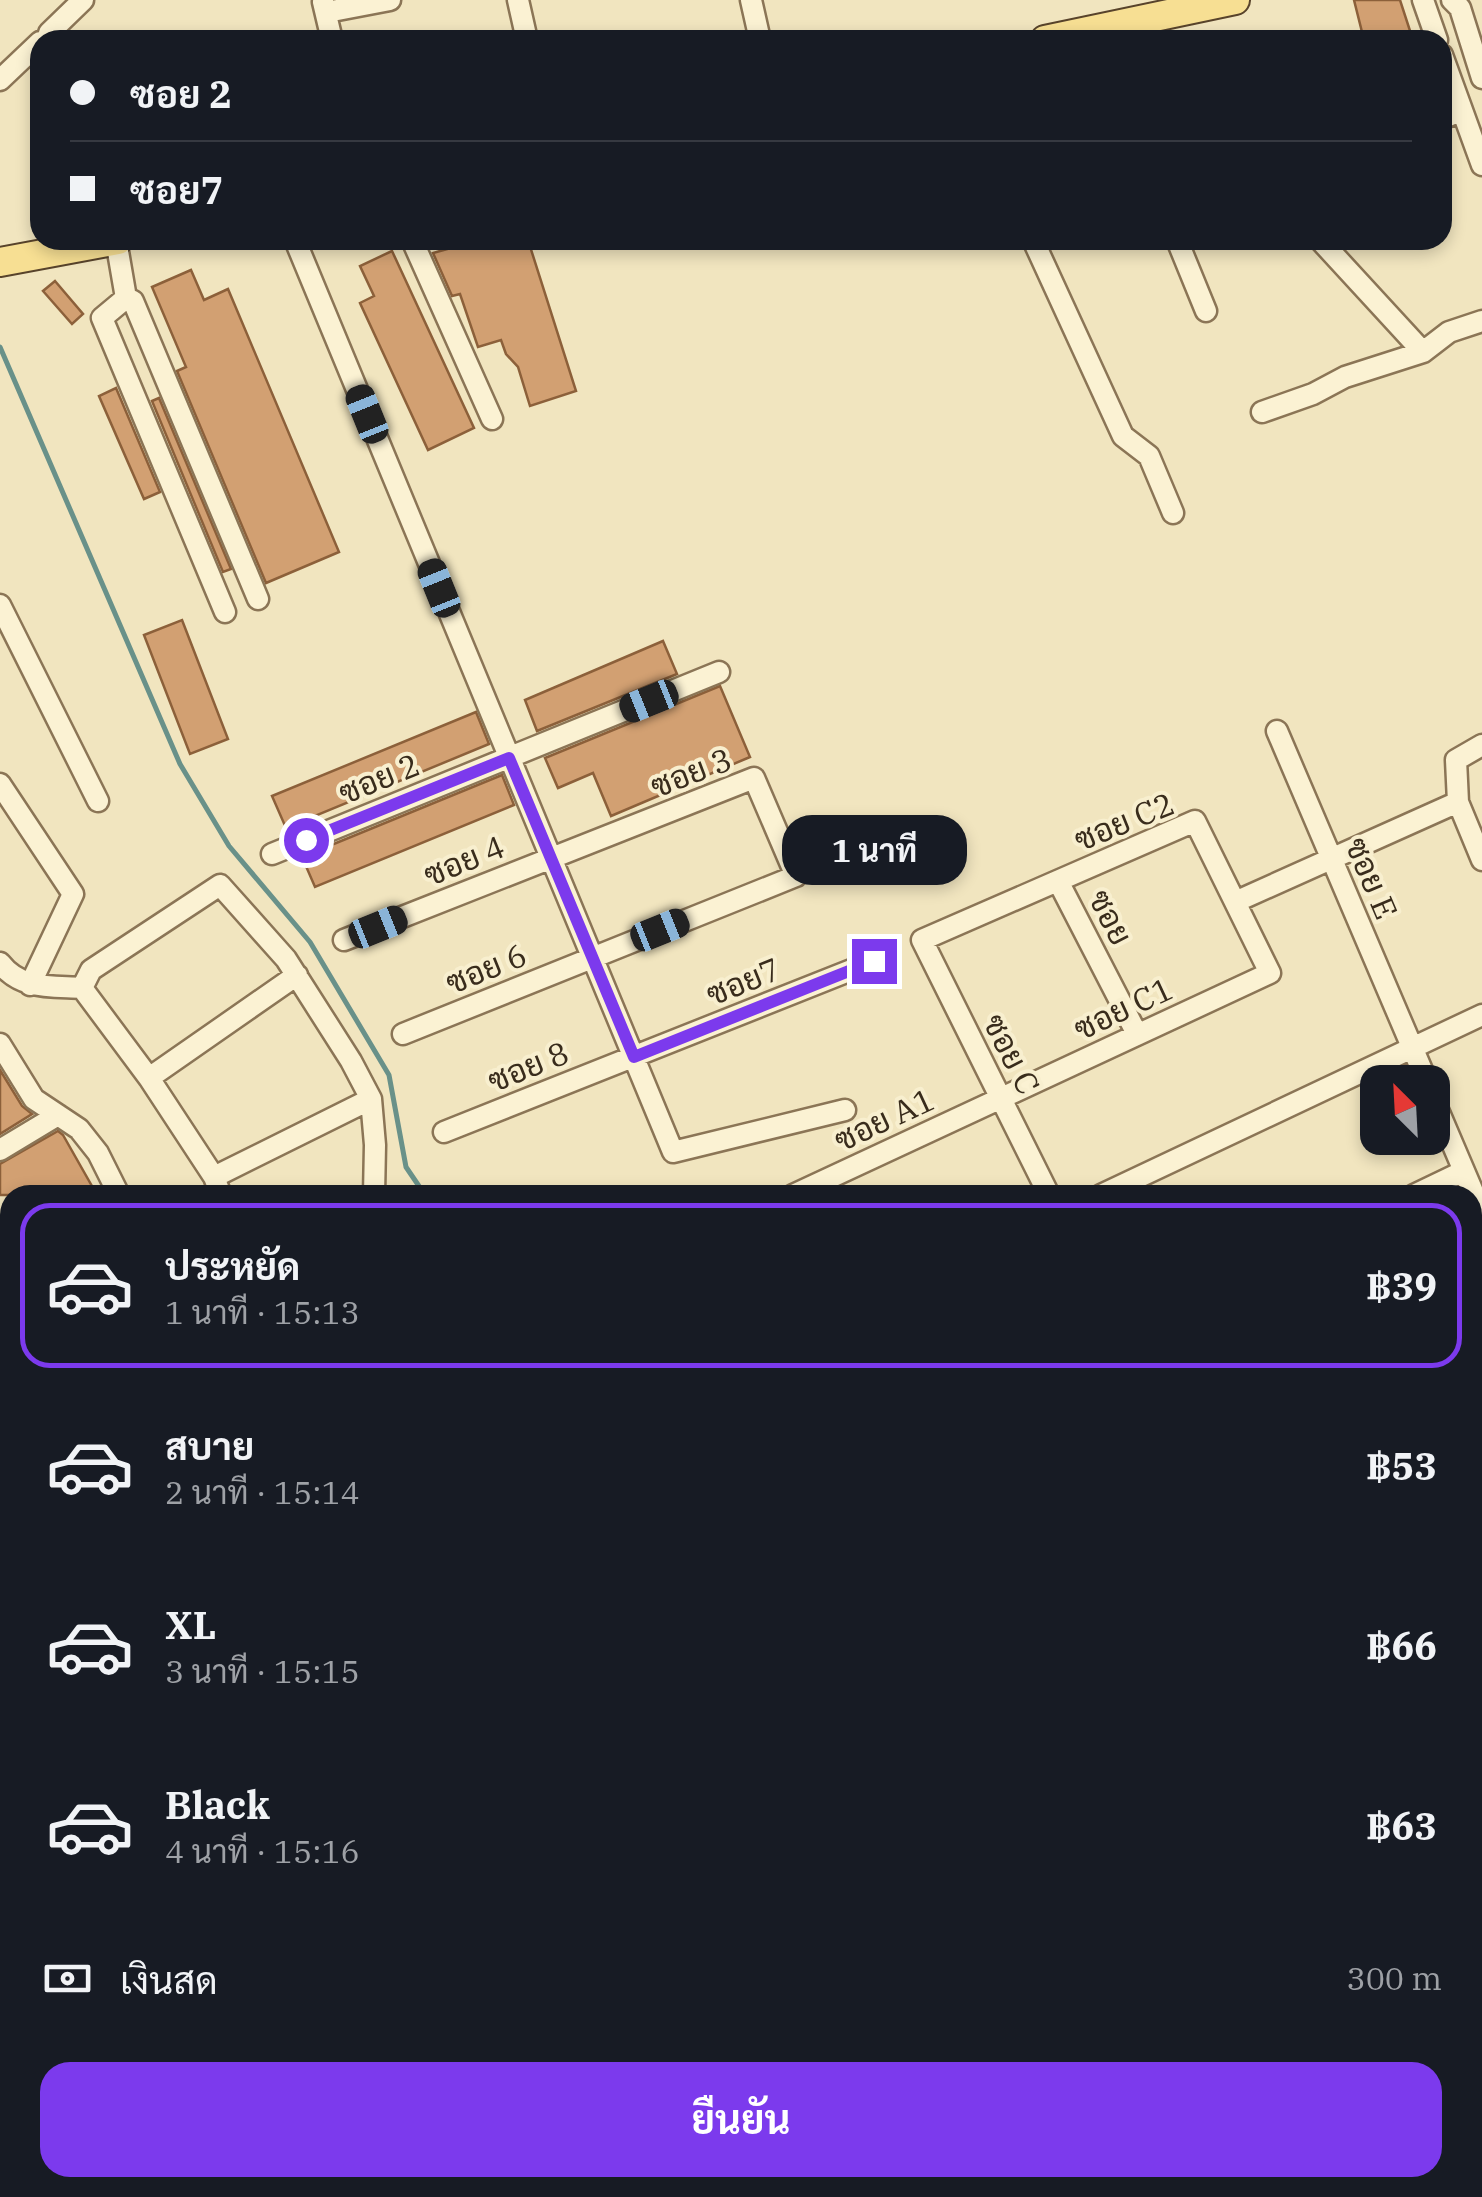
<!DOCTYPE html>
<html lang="th">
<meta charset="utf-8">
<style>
body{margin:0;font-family:"IBM Plex Serif",Sarabun,serif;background:#20242c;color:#f1f3f6;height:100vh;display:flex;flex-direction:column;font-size:38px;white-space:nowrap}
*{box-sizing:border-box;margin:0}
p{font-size:32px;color:#9ea1a6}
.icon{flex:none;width:55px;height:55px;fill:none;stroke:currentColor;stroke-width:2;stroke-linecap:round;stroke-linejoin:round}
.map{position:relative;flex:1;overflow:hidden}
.sheet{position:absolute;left:0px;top:1185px;width:1482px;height:1012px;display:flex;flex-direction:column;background:#171b24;border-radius:30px 30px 0 0;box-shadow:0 5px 15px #0003}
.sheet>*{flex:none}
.guide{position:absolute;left:30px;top:30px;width:1422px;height:220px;border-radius:30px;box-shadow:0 5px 15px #0003;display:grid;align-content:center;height:220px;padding:0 40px;background:#171b24}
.needle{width:65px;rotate:336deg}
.buttons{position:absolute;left:1360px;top:1065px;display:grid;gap:20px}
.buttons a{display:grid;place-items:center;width:90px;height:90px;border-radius:20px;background:#171b24;box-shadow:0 5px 15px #0003;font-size:50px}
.end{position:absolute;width:45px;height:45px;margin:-22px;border:12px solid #7c3aed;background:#fff;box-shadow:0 0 0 5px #fff}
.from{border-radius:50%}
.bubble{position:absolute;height:70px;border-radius:30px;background:#171b24;box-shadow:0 5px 15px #0003;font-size:32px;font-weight:700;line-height:70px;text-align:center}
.car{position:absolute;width:30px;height:60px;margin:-30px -15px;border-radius:12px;box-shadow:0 0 8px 2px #0007;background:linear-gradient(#222 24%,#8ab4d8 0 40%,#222 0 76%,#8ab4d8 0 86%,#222 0)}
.guide b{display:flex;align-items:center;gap:35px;height:95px;font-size:38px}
.guide b+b{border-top:2px solid #363941}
.guide i{width:25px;height:25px;background:#f1f3f6}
ul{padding:18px 0 0;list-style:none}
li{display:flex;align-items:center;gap:30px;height:165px;margin:0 20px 15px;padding:0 20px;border:5px solid transparent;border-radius:30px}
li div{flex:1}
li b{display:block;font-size:38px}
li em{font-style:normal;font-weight:700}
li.active{border-color:#7c3aed}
li>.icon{width:90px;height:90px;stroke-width:1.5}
.pay{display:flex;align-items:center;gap:25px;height:110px;padding:0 40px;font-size:38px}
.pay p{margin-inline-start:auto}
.cta{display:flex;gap:20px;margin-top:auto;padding:20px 40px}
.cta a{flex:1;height:115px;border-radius:30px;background:#7c3aed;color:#fff;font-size:40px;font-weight:700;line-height:115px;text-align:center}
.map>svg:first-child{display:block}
</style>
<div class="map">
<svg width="1482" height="2197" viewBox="0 0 1482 2197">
<rect width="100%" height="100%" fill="#f1e5bf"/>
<path fill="#e7e1ac" d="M 1482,1587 L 1482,2107 L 1473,2109 L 1472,1591 Z
M 149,2188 L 497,2188 L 460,2197 L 154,2197 Z
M 580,2188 L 681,2188 L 688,2197 L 545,2197 Z
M 702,2188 L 854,2188 L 857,2197 L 710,2197 Z
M 896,2188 L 1011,2188 L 1000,2197 L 898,2197 Z"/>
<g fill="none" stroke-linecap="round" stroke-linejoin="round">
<path stroke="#699189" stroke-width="5" d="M 0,347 L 180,764 L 229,846 L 310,942 L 389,1075 L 406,1167 L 425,1195
M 876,2188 L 877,2197"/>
</g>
<path fill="#d2a072" stroke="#8c603a" stroke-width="2.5" d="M 1354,0 L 1400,0 L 1413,40 L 1364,40 Z
M 445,240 L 528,240 L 576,391 L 530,406 L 518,367 L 506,354 L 501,340 L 478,347 L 460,294 L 452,296 L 433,253 L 447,249 Z
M 392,251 L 474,428 L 428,450 L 360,303 L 374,296 L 360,266 Z
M 191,270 L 204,300 L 228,289 L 339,552 L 266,583 L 177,371 L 186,367 L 152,287 Z
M 55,281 L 83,314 L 72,324 L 43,291 Z
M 116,388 L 160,492 L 144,499 L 99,396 Z
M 159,398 L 231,569 L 223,572 L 152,401 Z
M 182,620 L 228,739 L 190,754 L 144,635 Z
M 663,641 L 677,674 L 537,731 L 525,700 Z
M 720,686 L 750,757 L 611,816 L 593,773 L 558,788 L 545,758 Z
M 476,712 L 489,744 L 286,828 L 272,796 Z
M 502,775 L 514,805 L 315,887 L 302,857 Z
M 0,1070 L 22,1106 L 32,1114 L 0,1134 Z
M 58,1131 L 63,1135 L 97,1195 L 0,1195 L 0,1164 Z"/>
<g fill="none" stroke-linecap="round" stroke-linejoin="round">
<g stroke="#8b7556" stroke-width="25">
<path id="minor" d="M 518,0 L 527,40
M 751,0 L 760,40
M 1423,0 L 1437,40
M 1452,0 L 1460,8 L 1482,78
M 323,2 L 332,40
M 327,12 L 390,0
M 53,40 L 49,33 L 83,0
M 1442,55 L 1482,165
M 0,80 L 40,42
M 1442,119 L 1462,110
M 116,240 L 126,298 L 102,318 L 225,612
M 295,240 L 673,1152 L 845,1110
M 412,240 L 492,419
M 1033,240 L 1123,436 L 1149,456 L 1173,513
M 1177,240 L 1206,311
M 1320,240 L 1423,352
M 126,298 L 133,301 L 258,599
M 1262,412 L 1313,394 L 1345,377 L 1423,352 L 1449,332 L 1482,321
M 0,605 L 98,801
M 1277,731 L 1427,1082
M 1482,745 L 1456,760 L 1458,802 L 1482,860
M 0,784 L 73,894 L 30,985
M 272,854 L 719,672
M 1058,881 L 1137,1034
M 1235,902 L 1458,802
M 344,940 L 754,778 L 796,876 L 403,1034
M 0,963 C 21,990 50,986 82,988
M 82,988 L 91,970 L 220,885 L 286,959 L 351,1061 L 371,1099 L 375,1145 L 374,1195
M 82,988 L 149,1078 L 214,1177 L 221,1195
M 0,1044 L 34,1099 L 79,1129 L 98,1153 L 119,1195
M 149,1078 L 297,975
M 1432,1096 L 1482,1213
M 444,1132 L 874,961
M 0,1150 L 58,1115
M 214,1177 L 371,1099
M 793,1195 L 1270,973 L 1195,821 L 922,940 L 1049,1195
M 1101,1195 L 1482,1015
M 1414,1195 L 1464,1171
M 0,1311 L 10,1305
M 1472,1320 L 1482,1315
M 0,1498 L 10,1492
M 1472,1518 L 1482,1514
M 0,1530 L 10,1549
M 0,1580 L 10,1577"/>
</g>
<g stroke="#58432b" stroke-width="32">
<path id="major" d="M 1045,40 L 1235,0
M 0,262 L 118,240
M 0,2028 L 10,2044
M 98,2188 L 104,2197"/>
</g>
<g stroke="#58432b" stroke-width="35">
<path id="highway" d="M 0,2114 L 10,2130
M 45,2188 L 51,2197"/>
</g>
<use href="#minor" stroke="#fbf2d3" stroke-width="20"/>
<use href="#major" stroke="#f7df93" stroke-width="28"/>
<use href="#highway" stroke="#e7ab48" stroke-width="30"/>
</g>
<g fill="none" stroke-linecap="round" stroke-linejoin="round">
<path stroke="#7c3aed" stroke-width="12" d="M 306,840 L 509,758 L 634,1057 L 874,961"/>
</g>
<g text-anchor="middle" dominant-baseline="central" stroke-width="8" stroke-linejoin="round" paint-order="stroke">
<g font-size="32" fill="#392c1c" stroke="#f8efcf">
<text transform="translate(691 772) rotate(-21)">ซอย 3</text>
<text transform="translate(379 778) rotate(-22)">ซอย 2</text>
<text transform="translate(1124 821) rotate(-22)">ซอย C2</text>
<text transform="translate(464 860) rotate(-22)">ซอย 4</text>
<text transform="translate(1372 878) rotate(67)">ซอย E</text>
<text transform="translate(1111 917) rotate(63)">ซอย</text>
<text transform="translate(486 968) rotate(-22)">ซอย 6</text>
<text transform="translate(743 981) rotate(-22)">ซอย7</text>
<text transform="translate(1123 1008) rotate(-25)">ซอย C1</text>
<text transform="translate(1012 1054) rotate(63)">ซอย C</text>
<text transform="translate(528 1066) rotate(-22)">ซอย 8</text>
<text transform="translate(884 1119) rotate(-25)">ซอย A1</text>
</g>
</g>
</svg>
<div class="buttons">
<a><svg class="needle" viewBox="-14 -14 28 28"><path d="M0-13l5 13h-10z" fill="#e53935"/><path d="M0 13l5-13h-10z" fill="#9ea1a6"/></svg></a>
</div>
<i class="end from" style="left:306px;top:840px"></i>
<i class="end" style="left:874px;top:961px"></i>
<div class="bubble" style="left:782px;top:815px;width:185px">1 นาที</div>
<i class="car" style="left:367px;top:414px;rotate:338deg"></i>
<i class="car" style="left:439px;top:588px;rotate:338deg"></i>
<i class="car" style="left:649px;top:701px;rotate:248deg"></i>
<i class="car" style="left:378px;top:927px;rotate:68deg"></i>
<i class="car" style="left:660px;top:930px;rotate:68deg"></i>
<div class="guide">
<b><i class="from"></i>ซอย 2</b>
<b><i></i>ซอย7</b>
</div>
<section class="sheet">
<ul>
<li class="active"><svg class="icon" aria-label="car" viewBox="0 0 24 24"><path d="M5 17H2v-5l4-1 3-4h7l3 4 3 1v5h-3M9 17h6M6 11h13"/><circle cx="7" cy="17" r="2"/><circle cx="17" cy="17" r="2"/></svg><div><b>ประหยัด</b><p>1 นาที · 15:13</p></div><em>฿39</em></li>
<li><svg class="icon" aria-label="car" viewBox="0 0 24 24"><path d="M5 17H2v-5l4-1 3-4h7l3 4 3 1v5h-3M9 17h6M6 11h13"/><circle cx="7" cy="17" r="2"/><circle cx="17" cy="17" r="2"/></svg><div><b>สบาย</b><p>2 นาที · 15:14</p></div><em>฿53</em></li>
<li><svg class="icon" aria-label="car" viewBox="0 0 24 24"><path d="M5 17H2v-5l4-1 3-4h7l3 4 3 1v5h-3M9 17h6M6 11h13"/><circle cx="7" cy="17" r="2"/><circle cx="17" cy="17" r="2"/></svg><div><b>XL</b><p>3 นาที · 15:15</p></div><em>฿66</em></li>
<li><svg class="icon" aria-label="car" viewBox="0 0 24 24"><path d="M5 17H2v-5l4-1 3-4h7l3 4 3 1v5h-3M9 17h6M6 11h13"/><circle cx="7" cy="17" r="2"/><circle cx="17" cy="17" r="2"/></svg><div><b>Black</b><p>4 นาที · 15:16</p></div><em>฿63</em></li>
</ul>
<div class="pay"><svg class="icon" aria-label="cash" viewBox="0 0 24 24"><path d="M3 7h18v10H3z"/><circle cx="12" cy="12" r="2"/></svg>เงินสด<p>300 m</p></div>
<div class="cta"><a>ยืนยัน</a></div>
</section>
</div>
